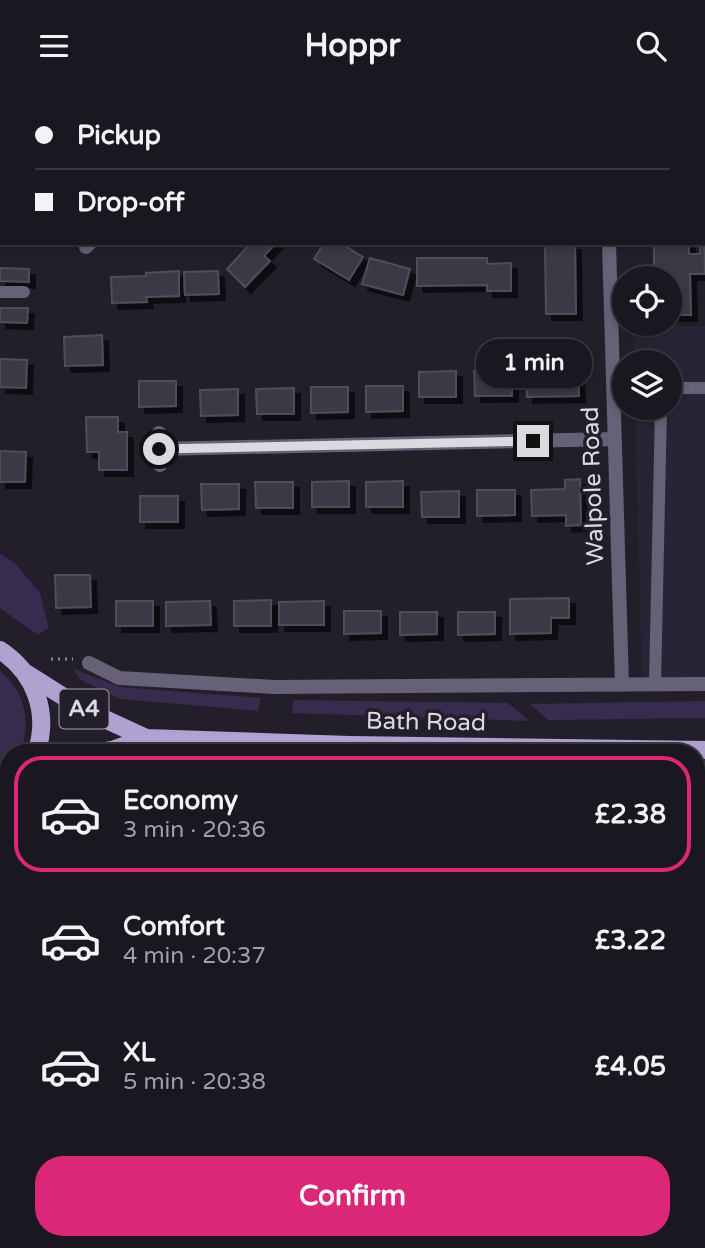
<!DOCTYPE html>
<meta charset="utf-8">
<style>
body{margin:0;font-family:"Varela Round",sans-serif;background:#232029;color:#f1f3f6;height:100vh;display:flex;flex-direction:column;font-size:26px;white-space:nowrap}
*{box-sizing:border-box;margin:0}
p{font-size:23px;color:#9f9fa5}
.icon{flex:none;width:38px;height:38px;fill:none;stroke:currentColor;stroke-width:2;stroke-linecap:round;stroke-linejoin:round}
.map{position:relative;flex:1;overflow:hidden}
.side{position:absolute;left:0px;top:653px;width:705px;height:506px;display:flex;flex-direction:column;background:#1a1720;border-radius:28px 28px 0 0;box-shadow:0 4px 10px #0003,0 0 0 2px #38363e}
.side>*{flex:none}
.banner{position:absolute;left:0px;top:0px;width:705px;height:154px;box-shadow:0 4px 10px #0003,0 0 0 2px #38363e;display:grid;align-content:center;height:154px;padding:0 35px;background:#1a1720}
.buttons{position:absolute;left:612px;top:175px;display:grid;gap:14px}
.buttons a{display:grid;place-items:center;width:70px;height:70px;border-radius:50%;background:#1a1720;box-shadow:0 4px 10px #0003,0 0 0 2px #38363e;font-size:35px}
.end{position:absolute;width:32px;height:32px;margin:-16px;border:9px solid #dcdae1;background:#111;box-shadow:0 0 0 4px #111}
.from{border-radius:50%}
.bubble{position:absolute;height:49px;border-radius:24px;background:#1a1720;box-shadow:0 4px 10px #0003,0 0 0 2px #38363e;font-size:23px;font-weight:700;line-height:49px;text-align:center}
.banner b{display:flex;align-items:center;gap:24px;height:66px;font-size:26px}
.banner b+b{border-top:2px solid #38363e}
.banner i{width:18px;height:18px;background:#f1f3f6}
ul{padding:12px 0 0;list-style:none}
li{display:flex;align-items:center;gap:21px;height:116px;margin:0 14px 10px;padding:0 21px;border:4px solid transparent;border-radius:28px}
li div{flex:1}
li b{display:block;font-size:26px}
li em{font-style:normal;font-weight:700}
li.current{border-color:#db2777}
li>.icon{width:63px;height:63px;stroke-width:1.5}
.cta{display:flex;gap:14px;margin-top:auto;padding:14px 35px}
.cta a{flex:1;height:80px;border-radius:28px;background:#db2777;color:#fff;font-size:28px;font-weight:700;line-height:80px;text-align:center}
header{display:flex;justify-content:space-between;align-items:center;height:91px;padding:0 35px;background:#1a1720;font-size:32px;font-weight:700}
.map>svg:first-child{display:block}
</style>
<header><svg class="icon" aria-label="menu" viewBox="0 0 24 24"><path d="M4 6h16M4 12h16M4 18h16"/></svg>Hoppr<svg class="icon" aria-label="search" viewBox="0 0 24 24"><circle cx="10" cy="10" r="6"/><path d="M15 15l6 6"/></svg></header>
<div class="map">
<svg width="705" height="1157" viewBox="0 0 705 1157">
<defs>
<filter id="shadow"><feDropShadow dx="6" dy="6" stdDeviation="0" flood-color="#0009"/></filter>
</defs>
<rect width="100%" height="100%" fill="#221f2a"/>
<path fill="#292435" d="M 705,235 L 705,588 L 642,592 L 635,317 L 670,317 L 670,271 L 634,271 L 633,236 Z"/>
<path fill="#372c4d" d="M 0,463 L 14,471 L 40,502 L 49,537 L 38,544 L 0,517 Z
M 74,578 L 119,596 L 261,607 L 258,620 L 120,608 L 79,588 Z
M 0,580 C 25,599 32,634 20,661 L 9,662 L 9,680 L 0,689 Z
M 293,609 L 508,612 L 530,630 L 292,622 Z
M 705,610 L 705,627 L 548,629 L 530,613 Z"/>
<path fill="#3c3945" stroke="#504d5a" stroke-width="2" filter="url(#shadow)" d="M 594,0 L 594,2 L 525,2 L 525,1 Z
M 704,148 L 705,183 L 690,183 L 691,224 L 670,224 L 670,187 L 654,187 L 654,152 L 689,152 L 689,163 L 700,163 L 700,152 L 704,152 Z
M 276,152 L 264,165 L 270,170 L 245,196 L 227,178 L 251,152 Z
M 324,152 L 340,152 L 363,166 L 349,189 L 314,168 Z
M 545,153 L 575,153 L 576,223 L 546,223 Z
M 370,167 L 410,178 L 403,204 L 362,193 Z
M 417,167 L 487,167 L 487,173 L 511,172 L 511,200 L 487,200 L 487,194 L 417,195 Z
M 0,177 L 29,178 L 29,191 L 0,190 Z
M 179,180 L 179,205 L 146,206 L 147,211 L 112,212 L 111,186 L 146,185 L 146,182 Z
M 218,180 L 219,203 L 185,204 L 184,181 Z
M 0,217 L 28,217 L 27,232 L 0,231 Z
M 102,244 L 103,274 L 65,275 L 64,246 Z
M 0,268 L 27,269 L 26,297 L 0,296 Z
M 526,274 L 578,274 L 579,305 L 527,306 Z
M 456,280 L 456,306 L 419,306 L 419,281 Z
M 474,280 L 512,280 L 512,305 L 475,305 Z
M 139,290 L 176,290 L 176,315 L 139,316 Z
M 366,295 L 403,295 L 403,320 L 366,321 Z
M 311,296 L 348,296 L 348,321 L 311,322 Z
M 294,297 L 294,323 L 257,323 L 256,298 Z
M 238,298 L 238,324 L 201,325 L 200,299 Z
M 86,326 L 118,326 L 118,341 L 127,341 L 127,379 L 99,379 L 99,361 L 87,361 Z
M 0,360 L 26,361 L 25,391 L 0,391 Z
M 580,388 L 581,434 L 566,435 L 566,424 L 532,425 L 531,399 L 565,398 L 565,389 Z
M 349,390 L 349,416 L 312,416 L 312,391 Z
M 403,390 L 403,416 L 366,416 L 366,391 Z
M 255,391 L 293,391 L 293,417 L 256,417 Z
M 201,393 L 239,393 L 239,418 L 202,419 Z
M 477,399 L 515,399 L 515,424 L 477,425 Z
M 459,400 L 459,426 L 422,426 L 421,401 Z
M 140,405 L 178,405 L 178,431 L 140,431 Z
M 55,484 L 90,484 L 91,516 L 56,517 Z
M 569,507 L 569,527 L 551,527 L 551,542 L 510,543 L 510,508 Z
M 271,509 L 271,535 L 234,535 L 234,510 Z
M 116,510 L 153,510 L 153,535 L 116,535 Z
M 210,510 L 211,534 L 166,535 L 166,511 Z
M 324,510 L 324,534 L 279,534 L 279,511 Z
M 344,520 L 381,520 L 381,542 L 344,543 Z
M 400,521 L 437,521 L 437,543 L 400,544 Z
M 458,521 L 495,521 L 495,543 L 458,544 Z
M 696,722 L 705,722 L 705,748 L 696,748 Z
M 705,904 L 705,925 L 697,908 Z
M 705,956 L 705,981 L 696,985 L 696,961 Z
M 168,1150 L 189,1150 L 189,1157 L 168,1157 Z
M 393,1150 L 414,1150 L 414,1157 L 394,1157 Z
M 480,1150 L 502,1150 L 502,1157 L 480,1157 Z
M 622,1150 L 644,1150 L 645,1157 L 622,1157 Z"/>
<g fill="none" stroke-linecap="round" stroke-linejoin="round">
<path stroke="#817f88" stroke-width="3.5" stroke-dasharray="2 5" stroke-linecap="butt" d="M 51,568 L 73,568
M 0,814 L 9,814"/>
<path stroke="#676178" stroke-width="12" d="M 488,0 L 488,2
M 370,2 L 372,0
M 704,84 L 705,84
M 0,201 L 24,201
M 670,297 L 705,297
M 655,593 L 661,317"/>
<path stroke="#676178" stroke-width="14" d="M 242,0 L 243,2
M 610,2 L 610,0
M 609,152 L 622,594
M 86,156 L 90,152
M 159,342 L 160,374
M 159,358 L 614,348
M 89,572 L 119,587 L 274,596 L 705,593
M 696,695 L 705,695
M 696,1018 L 705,1014
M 441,1150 L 442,1157
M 675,1150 L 676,1157
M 29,1157 L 29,1150
M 213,1157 L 213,1150"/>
<path stroke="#afa1d0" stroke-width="18" d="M 0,559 C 35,582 50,622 36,662
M 26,582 L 83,618 L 146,647 L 350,654 L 705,659
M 94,662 L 112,659 L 146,647
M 0,704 L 9,698"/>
<path stroke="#ccbbf4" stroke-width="21" d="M 0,728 L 9,710"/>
</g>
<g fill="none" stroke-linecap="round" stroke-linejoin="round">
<path stroke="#dcdae1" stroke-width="9" d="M 159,358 L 533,350"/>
</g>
<g text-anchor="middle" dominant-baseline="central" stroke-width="7" stroke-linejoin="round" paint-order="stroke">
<rect fill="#221f2a" stroke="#a4a2aa" stroke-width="2" x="59.5" y="598.5" width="49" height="39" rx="5"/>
<g font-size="23" font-weight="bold" fill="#dcdae1">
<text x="84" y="618">A4</text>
</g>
<g font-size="24" fill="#dcdae1" stroke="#221f2a">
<text transform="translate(593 395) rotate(-92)">Walpole Road</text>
<text transform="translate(426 631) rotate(1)">Bath Road</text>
</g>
</g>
</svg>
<div class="buttons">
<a><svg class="icon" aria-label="locate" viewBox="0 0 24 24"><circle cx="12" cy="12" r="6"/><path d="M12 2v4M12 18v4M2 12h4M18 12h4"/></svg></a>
<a><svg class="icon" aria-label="layers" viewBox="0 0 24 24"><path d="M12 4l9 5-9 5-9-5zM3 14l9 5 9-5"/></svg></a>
</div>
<i class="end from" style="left:159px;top:358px"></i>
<i class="end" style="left:533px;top:350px"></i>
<div class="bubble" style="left:476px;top:248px;width:116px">1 min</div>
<div class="banner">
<b><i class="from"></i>Pickup</b>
<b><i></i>Drop-off</b>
</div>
<section class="side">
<ul>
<li class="current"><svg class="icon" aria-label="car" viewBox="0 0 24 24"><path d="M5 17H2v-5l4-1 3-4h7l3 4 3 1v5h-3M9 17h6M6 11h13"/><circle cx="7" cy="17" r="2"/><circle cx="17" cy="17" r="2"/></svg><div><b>Economy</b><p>3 min · 20:36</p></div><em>£2.38</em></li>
<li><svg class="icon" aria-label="car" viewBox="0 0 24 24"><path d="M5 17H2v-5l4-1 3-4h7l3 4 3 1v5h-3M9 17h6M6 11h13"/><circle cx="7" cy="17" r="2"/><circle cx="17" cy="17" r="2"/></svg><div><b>Comfort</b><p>4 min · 20:37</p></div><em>£3.22</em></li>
<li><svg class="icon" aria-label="car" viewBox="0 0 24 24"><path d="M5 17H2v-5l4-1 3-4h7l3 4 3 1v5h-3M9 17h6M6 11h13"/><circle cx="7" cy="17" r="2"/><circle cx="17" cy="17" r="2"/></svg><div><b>XL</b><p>5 min · 20:38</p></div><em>£4.05</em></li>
</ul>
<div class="cta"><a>Confirm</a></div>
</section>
</div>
